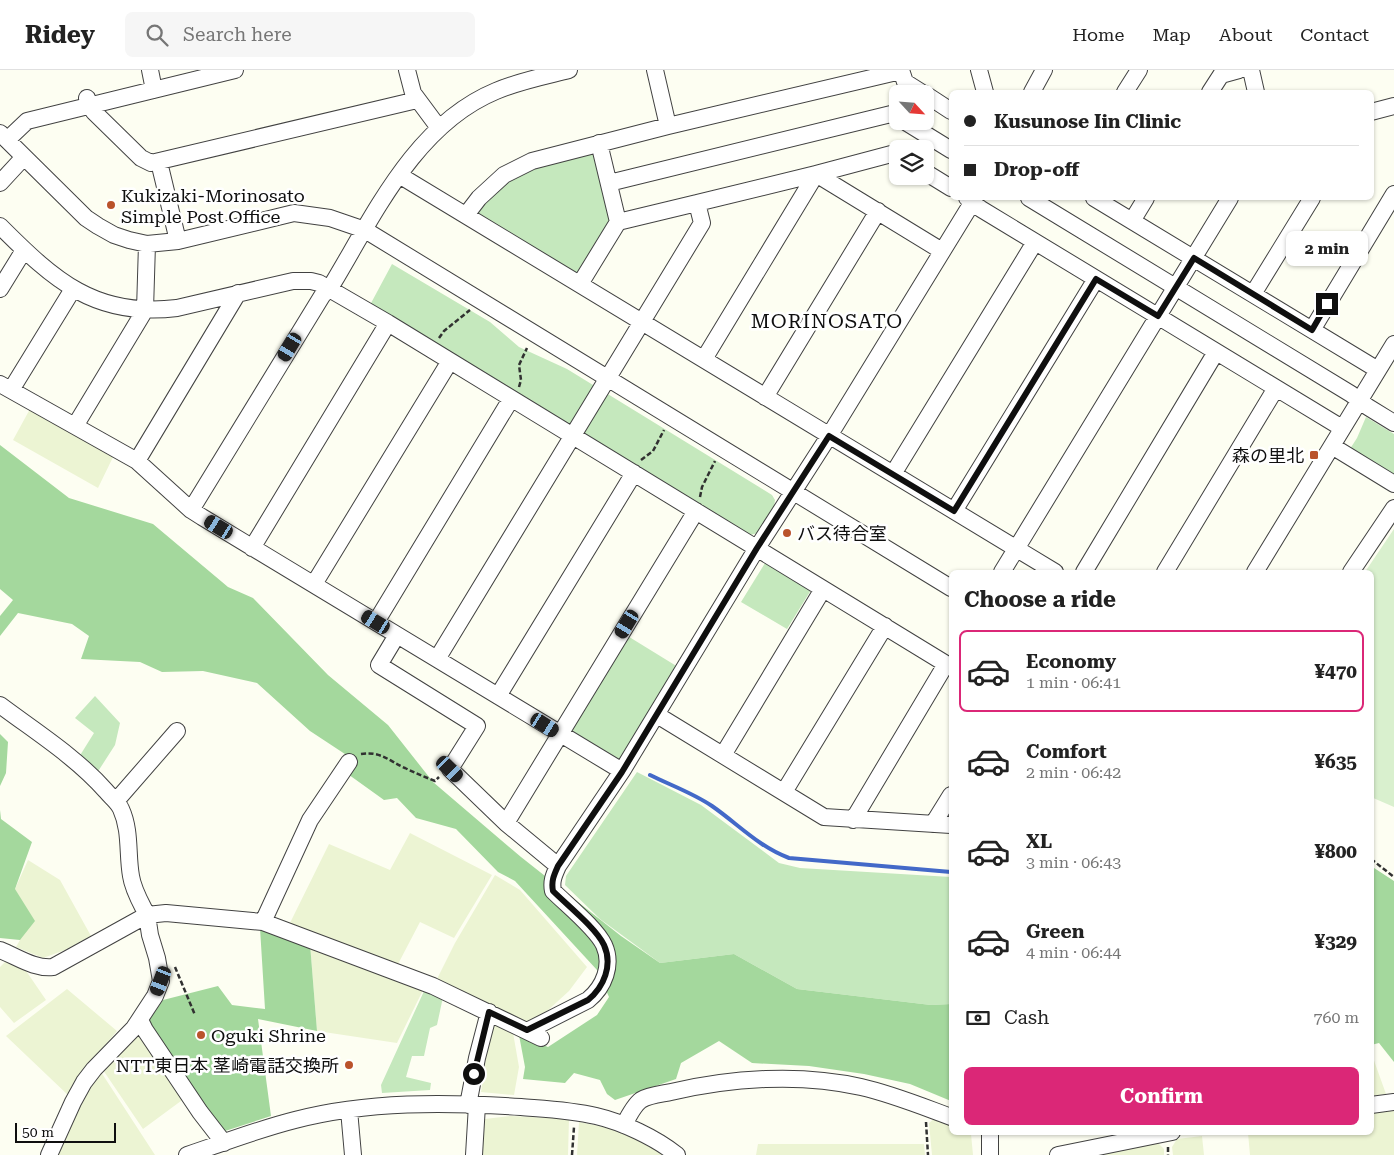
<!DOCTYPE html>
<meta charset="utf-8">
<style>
body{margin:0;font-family:"Roboto Serif","Noto Sans JP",serif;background:#f6f6f6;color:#222;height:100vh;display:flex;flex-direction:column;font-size:19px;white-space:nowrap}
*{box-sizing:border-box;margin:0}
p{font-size:16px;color:#767676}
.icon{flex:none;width:28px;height:28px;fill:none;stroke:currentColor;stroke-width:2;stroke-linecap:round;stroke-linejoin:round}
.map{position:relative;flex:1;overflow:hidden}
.details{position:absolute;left:949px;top:500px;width:425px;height:565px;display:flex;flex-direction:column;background:#fff;border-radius:8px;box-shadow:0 1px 4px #0004}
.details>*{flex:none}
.banner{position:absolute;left:949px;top:20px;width:425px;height:110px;border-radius:8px;box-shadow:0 1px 4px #0004;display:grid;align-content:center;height:110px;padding:0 15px;background:#fff}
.needle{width:32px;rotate:116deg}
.tools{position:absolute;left:889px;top:15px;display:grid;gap:10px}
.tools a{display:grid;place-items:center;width:45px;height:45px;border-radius:8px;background:#fff;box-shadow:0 1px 4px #0004;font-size:25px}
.scale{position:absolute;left:15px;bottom:12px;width:101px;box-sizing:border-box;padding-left:5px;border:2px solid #0f0f0f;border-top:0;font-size:14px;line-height:18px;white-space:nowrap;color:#0f0f0f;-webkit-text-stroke:4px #fff;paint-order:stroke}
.end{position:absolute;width:22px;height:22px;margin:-11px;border:6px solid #0f0f0f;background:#fff;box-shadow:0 0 0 2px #fff}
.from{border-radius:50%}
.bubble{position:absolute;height:35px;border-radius:8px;background:#fff;box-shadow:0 1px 4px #0004;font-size:16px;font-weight:700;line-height:35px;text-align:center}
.car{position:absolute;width:15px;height:30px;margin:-15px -8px;border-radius:6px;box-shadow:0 0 4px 1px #0007;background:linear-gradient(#222 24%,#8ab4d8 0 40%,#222 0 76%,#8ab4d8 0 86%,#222 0)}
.banner b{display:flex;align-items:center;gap:18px;height:48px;font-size:19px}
.banner b+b{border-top:1px solid #e0e0e0}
.banner i{width:12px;height:12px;background:#222}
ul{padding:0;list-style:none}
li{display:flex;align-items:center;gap:15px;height:82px;margin:0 10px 8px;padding:0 5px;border:2px solid transparent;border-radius:8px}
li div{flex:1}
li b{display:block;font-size:19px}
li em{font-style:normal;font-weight:700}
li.on{border-color:#db2777}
li>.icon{width:45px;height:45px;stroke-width:1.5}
h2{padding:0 15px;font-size:22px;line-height:60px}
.pay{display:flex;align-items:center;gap:12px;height:55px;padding:0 15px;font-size:19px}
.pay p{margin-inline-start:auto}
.cta{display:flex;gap:10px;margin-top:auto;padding:10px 15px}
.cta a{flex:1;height:58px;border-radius:8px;background:#db2777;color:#fff;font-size:20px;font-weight:700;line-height:58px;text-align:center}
header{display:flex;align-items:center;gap:30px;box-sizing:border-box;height:70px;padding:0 25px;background:#fff;border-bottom:1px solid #e0e0e0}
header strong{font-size:24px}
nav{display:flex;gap:28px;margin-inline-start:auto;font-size:18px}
.search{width:350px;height:45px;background:#f6f6f6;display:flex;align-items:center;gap:12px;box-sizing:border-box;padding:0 18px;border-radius:8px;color:#767676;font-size:19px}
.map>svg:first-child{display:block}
</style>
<header>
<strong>Ridey</strong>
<div class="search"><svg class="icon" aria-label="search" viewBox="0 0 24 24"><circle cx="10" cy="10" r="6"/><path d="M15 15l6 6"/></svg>Search here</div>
<nav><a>Home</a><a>Map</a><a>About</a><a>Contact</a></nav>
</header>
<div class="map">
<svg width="1394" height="1085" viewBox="0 0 1394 1085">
<rect width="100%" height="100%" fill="#fdfef2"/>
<path fill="#ecf4d3" d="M 30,339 L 114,385 L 98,418 L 13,370 Z
M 410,763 L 492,805 L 454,868 L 420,852 L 397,896 L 289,855 L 329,774 L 390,800 Z
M 28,790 L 60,810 L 91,866 L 65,880 L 43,888 L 16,877 L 20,870 L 15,819 Z
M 495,805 L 520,820 L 587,897 L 569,921 L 546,942 L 530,952 L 523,951 L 436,911 L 455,873 Z
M 310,874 L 424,918 L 397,973 L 317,961 Z
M 7,890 L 22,895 L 46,930 L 14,953 L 0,937 L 0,897 Z
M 67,919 L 117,961 L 78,1007 L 69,1026 L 6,966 Z
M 500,953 L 512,957 L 519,997 L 514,1025 L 481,1022 L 491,955 Z
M 141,961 L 185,1028 L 143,1059 L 103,1000 Z
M 1371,985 L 1372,985 L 1386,1024 L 1371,1026 Z
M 101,1002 L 155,1085 L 55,1085 L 87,1023 Z
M 1394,1040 L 1394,1085 L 1250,1085 L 1248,1063 L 1371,1062 L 1371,1043 Z
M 511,1046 L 569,1049 L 568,1085 L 482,1085 L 485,1049 Z
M 934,1049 L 951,1056 L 951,1062 L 967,1063 L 971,1064 L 973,1085 L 932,1085 L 929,1053 Z
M 579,1052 L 619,1060 L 664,1085 L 577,1085 Z
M 1202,1066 L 1204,1085 L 1173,1085 L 1172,1077 L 1177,1069 Z
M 1158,1073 L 1164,1079 L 1164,1085 L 1094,1085 Z
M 758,1074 L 924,1074 L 925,1085 L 756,1085 Z"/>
<path fill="#c5e8bd" d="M 596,81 L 613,148 L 580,202 L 576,203 L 480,146 L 477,139 L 510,110 L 529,99 Z
M 392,194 L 490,252 L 519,277 L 567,299 L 772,425 L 775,430 L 774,437 L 758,463 L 750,465 L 370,235 Z
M 1366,347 L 1394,364 L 1394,410 L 1348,382 L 1357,368 Z
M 765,493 L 811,520 L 787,559 L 741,532 Z
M 626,565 L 678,597 L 621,690 L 615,691 L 572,664 L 570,659 Z
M 95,626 L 120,653 L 115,675 L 97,703 L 79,687 L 94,663 L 75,648 Z
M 637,702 L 701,735 L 779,793 L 800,798 L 951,807 L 951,934 L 931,935 L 797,919 L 734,884 L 660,893 L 600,849 L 565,815 L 566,806 Z
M 425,919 L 443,927 L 437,955 L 430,958 L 424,986 L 412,986 L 406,1007 L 431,1013 L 430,1020 L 382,1023 L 381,1015 Z"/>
<path fill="#a4d89d" d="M 0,375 L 69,428 L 153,454 L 228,517 L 253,528 L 328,605 L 388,655 L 433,712 L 521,787 L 621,866 L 660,893 L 734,884 L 797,919 L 931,935 L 951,934 L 951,1031 L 910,1014 L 864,1004 L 809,996 L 752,993 L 719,971 L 681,993 L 676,1009 L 615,1030 L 607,1024 L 600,1010 L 574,1003 L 565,1013 L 523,1009 L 525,997 L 519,965 L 548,977 L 597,945 L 609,927 L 597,900 L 515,811 L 498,802 L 456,759 L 416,748 L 397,728 L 384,730 L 345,702 L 354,690 L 310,661 L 257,613 L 203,601 L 162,602 L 140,592 L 81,589 L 89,566 L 72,554 L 18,543 L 0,566 L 0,546 L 13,530 L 0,519 Z
M 0,664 L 8,672 L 6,703 L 0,716 Z
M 0,740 L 1,749 L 32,772 L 15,819 L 35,851 L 20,870 L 0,868 Z
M 1371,796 L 1394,811 L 1394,992 L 1379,973 L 1371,975 Z
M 260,858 L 310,874 L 317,961 L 258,949 L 271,1046 L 222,1062 L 147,953 L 163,930 L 218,916 L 232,935 L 265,939 Z"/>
<path fill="#d9f0ce" d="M 1394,459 L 1394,737 L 1371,727 L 1371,502 L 1365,502 Z"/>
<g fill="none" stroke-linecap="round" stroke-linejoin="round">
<path stroke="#4369c8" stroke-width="4" d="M 650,705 C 670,715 693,723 712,736 C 738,754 759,777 789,788 L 951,802"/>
<g stroke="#424242" stroke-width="18">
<path id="minor" d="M 150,0 L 154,20
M 407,0 L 413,23 L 439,58
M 655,0 L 668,56
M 901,0 L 905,12 L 924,24
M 979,0 L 985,22
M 1251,0 L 1256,22
M 1032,22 L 1044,0
M 1125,22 L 1139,0
M 1210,22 L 1221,5 L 1239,0
M 925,24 L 951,41
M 87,28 L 89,35 L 94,42 L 141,88 L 151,93 L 417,30
M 1371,42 L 1394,36
M 904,51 L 951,80
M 0,63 L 86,148 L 98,156 L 114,165 L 129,170 L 147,174 L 178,171 L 294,143 L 330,148 L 365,160 L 951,518
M 7,70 L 27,51 L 235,0
M 599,73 L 618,152
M 159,92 L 178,171
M 925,102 L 951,118
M 399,105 L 1055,502
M 0,113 L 24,87
M 609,113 L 891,44 L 898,48
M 967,128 L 981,139 L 1342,358
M 1029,128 L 1351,324 L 1368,337 L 1394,353
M 1094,128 L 1378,300
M 466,145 L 479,128 L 504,105 L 532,91 L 668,56 L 901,1
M 1132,151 L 1146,128
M 0,156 C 54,210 95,248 177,238 L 293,211 L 311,211 L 319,213 L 388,253 L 951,597
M 580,214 L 618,152 L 697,133
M 0,219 L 24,180
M 1253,224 L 1312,128
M 1312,260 L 1394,124
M 704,289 L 816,104 L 895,83 L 898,85
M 0,314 L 137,391 L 191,440 L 202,447 L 622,701
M 11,320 L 73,219
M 765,327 L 878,141
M 75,356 L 145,240 L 147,174
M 1332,376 L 1394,414
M 137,391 L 238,223
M 893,404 L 1035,172
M 191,440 L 322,226 L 333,213 C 375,143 416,54 496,21 C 519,11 545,6 569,0
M 954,441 L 1096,209
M 252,478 L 388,253
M 1002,502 L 1230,128
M 1084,502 L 1216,282
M 1165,502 L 1276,318
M 1255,502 L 1394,274
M 1351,502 L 1394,438
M 314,514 L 450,291
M 376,552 L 511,329
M 397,565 L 379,595 L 477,656 L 450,699 L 506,753 L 558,796
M 437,589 L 702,153 L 697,133 L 816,104 L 942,181
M 498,626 L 634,403
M 0,635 C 36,662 76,687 106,721 C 111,727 118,732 121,739 C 131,761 127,784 131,806 C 133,820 141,833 147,845 L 166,843 L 263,852 L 433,916 L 541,968
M 657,645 L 824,747 L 951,755
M 723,685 L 823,519
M 784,722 L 885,556
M 116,731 L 177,661
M 853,750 L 946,594
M 506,753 L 696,441
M 933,754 L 951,725
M 263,852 L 310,750 L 349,692
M 0,880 C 18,887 34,899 53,897 L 147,845 L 150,865 L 157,888 L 161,911 L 155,926 L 134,958 L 94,999 L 84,1012 L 73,1032 L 49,1085
M 140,950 L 145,960 L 200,1042 L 224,1073
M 527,961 L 588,930 C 604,917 613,895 604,875 C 596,858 567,835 553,821 C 551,811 554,805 558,796 L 622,701 L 757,478 L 829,366 L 975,128
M 468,1035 L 477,988 L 489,942
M 1371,1035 L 1394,1032
M 349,1040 L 353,1085
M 624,1055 C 628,1047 634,1035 641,1030 C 649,1025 662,1024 671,1022 C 731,1008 800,1003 861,1017 C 892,1024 921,1036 951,1047
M 990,1062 L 990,1085
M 187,1085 C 223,1073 259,1059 295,1050 C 368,1031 446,1032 521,1037 C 546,1039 571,1040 596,1046 C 622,1052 656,1068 677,1085
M 474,1085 L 477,1035
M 1058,1085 L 1172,1062"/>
</g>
<path stroke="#313131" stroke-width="2.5" stroke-dasharray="5 2.5" stroke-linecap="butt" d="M 439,268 L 444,261 L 470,240
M 519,317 L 521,310 L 519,295 L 527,278
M 641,390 L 653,381 L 664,360
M 700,427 L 702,417 L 715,391
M 361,684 C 381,681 389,691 405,698 C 415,703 425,707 435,711 L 439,707
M 1371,789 L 1394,807
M 175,897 L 195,945
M 926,1052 L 928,1085
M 1168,1077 L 1168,1085
M 572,1085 L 574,1057"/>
<use href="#minor" stroke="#fff" stroke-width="16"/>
</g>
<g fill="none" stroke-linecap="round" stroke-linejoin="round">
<path stroke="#0f0f0f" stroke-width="6" d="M 474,1004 L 489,942 L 527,960 L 588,930 C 604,917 613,895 604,875 C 596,858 567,835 553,821 C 551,811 554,805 558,796 L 622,702 L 757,478 L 829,366 L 954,441 L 1096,209 L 1158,246 L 1194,188 L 1312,260 L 1327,234"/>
</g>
<g fill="#ba532c" stroke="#fff" stroke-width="2">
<circle cx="111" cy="135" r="5"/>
<rect x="1309" y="380" width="10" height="10" rx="2.5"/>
<circle cx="787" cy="463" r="5"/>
<circle cx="201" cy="965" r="5"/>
<circle cx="349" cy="995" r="5"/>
</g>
<g text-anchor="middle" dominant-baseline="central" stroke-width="5" stroke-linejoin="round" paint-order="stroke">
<g font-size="18" fill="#0f0f0f" stroke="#fff" text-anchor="start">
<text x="121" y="125">Kukizaki-Morinosato<tspan x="121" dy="21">Simple Post Office</tspan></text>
<text x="1304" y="385" text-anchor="end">森の里北</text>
<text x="797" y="463">バス待合室</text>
<text x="211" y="965">Oguki Shrine</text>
<text x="339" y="995" text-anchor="end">NTT東日本 茎崎電話交換所</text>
</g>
<g font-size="20" letter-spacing="1" fill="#0f0f0f" stroke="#fff">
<text x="827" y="251">MORINOSATO</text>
</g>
</g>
</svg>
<div class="tools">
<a><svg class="needle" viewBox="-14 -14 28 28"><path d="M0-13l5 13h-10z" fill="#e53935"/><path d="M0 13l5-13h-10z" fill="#767676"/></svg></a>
<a><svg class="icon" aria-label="layers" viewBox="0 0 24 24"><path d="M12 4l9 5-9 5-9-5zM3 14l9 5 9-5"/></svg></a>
</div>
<div class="scale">50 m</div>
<i class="end from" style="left:474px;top:1004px"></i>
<i class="end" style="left:1327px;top:234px"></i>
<div class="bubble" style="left:1286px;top:161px;width:82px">2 min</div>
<i class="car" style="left:290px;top:277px;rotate:211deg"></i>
<i class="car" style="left:219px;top:457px;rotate:301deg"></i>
<i class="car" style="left:376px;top:552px;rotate:301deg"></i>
<i class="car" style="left:627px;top:554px;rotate:211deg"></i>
<i class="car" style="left:545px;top:655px;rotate:122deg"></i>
<i class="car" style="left:450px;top:699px;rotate:134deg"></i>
<i class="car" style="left:161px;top:911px;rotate:201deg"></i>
<div class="banner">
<b><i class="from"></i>Kusunose Iin Clinic</b>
<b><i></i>Drop-off</b>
</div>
<section class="details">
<h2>Choose a ride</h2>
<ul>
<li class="on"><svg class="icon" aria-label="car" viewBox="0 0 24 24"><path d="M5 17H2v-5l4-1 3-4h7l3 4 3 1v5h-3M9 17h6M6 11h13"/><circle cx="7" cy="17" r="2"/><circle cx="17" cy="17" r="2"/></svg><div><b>Economy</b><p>1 min · 06:41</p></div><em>¥470</em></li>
<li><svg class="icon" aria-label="car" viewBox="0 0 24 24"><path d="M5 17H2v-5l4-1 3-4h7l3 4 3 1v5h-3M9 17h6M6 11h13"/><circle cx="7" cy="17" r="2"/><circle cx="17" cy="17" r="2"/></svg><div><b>Comfort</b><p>2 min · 06:42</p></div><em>¥635</em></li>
<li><svg class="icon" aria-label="car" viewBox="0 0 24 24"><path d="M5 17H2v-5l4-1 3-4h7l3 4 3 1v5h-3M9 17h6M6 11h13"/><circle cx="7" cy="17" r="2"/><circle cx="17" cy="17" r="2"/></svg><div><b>XL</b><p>3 min · 06:43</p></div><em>¥800</em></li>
<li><svg class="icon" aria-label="car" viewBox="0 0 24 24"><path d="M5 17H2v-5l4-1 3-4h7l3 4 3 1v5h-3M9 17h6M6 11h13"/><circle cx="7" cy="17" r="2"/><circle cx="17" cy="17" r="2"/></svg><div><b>Green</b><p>4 min · 06:44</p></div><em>¥329</em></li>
</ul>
<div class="pay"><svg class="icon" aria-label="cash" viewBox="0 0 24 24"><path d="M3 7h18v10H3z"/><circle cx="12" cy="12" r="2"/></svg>Cash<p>760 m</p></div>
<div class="cta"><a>Confirm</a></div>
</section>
</div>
